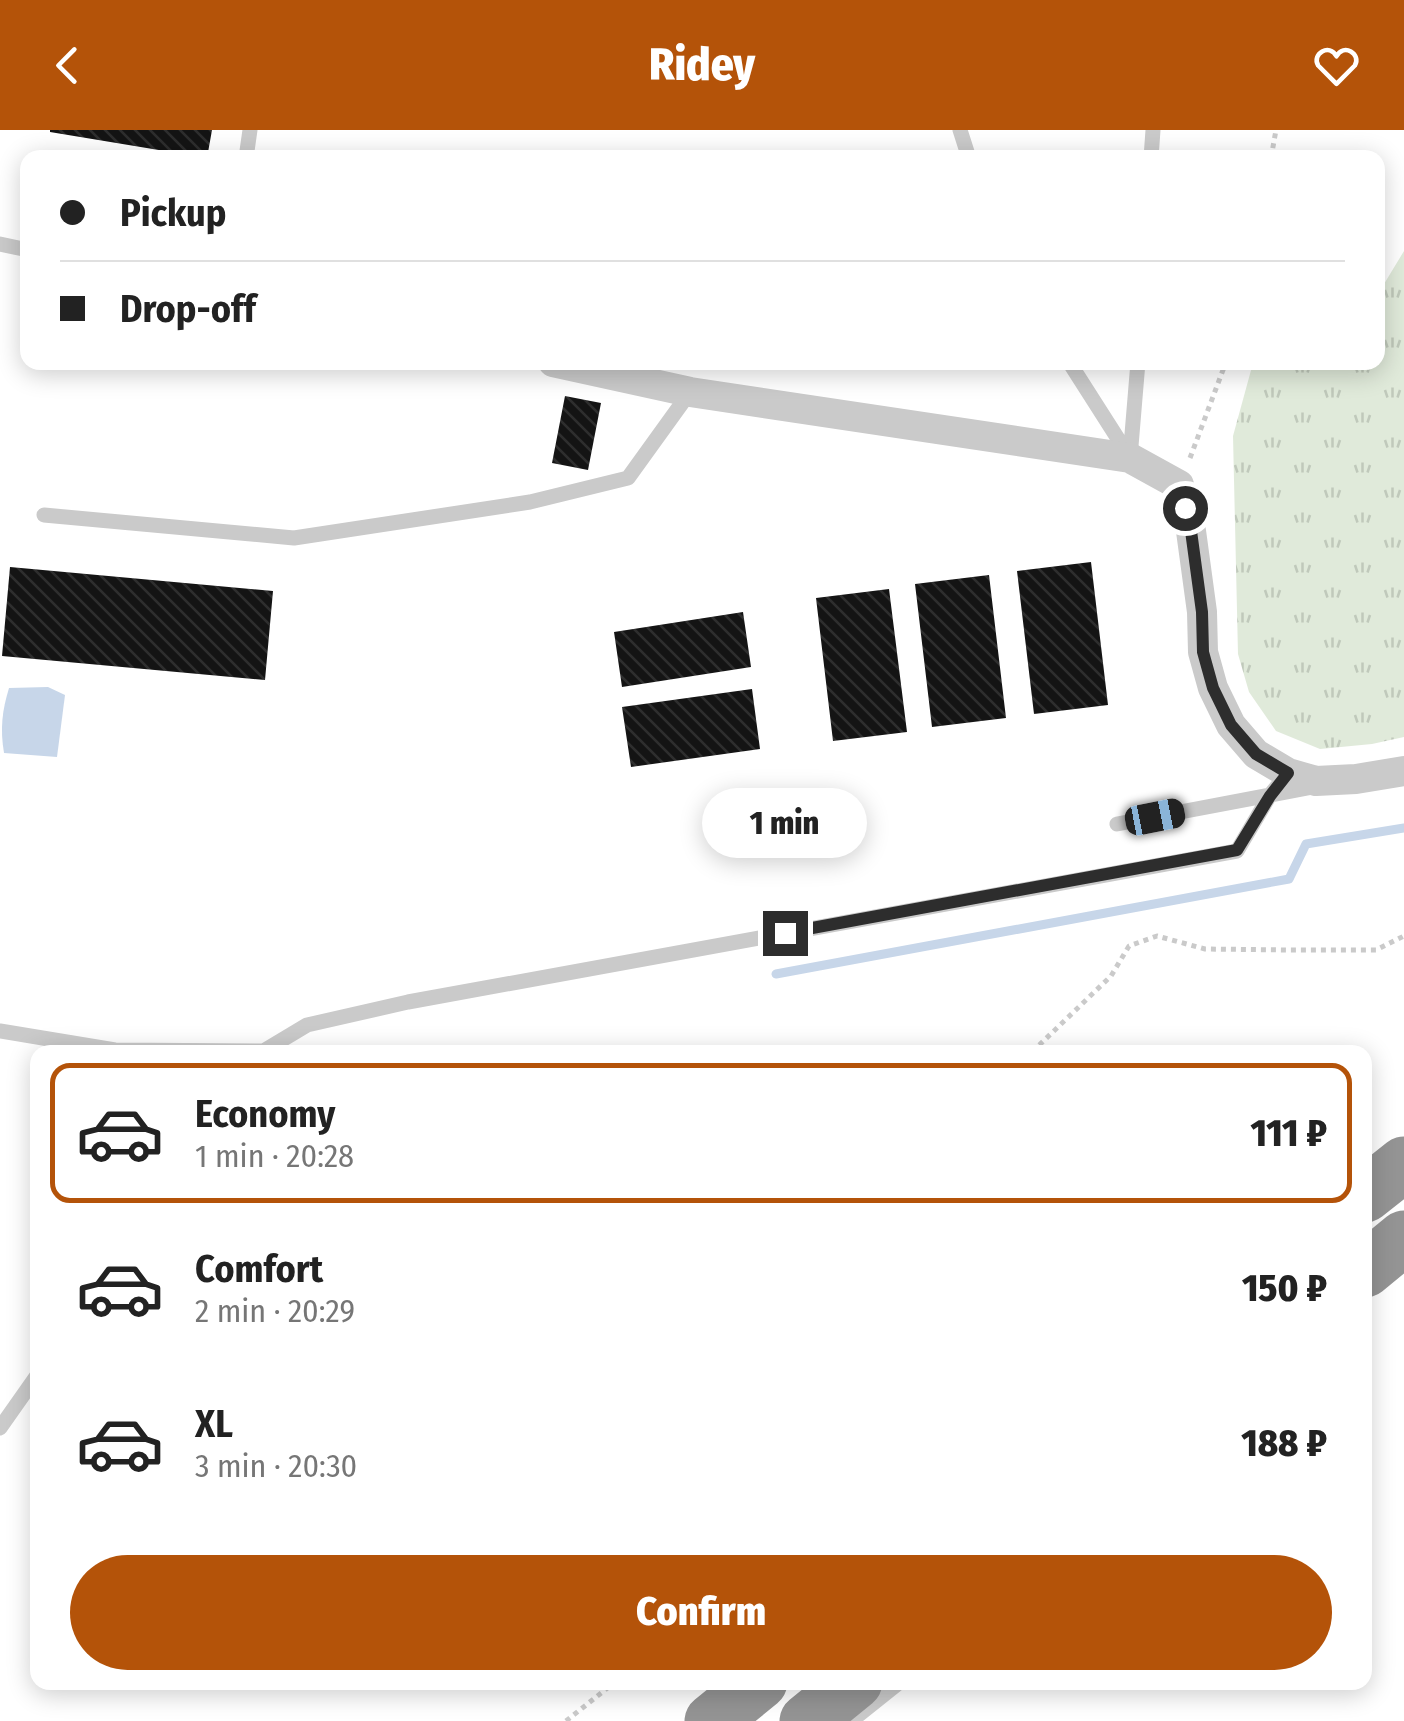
<!DOCTYPE html>
<meta charset="utf-8">
<style>
body{margin:0;font-family:"Fira Sans Condensed",sans-serif;background:#f6f6f6;color:#222;height:100vh;display:flex;flex-direction:column;font-size:38px;white-space:nowrap}
*{box-sizing:border-box;margin:0}
p{font-size:32px;color:#767676}
.icon{flex:none;width:55px;height:55px;fill:none;stroke:currentColor;stroke-width:2;stroke-linecap:round;stroke-linejoin:round}
.map{position:relative;flex:1;overflow:hidden}
.side{position:absolute;left:30px;top:915px;width:1342px;height:645px;display:flex;flex-direction:column;background:#fff;border-radius:20px;box-shadow:0 5px 25px #0003}
.side>*{flex:none}
.guide{position:absolute;left:20px;top:20px;width:1365px;height:220px;border-radius:20px;box-shadow:0 5px 25px #0003;display:grid;align-content:center;height:220px;padding:0 40px;background:#fff}
.end{position:absolute;width:45px;height:45px;margin:-22px;border:12px solid #2d2d2d;background:#fff;box-shadow:0 0 0 5px #fff}
.from{border-radius:50%}
.bubble{position:absolute;height:70px;border-radius:35px;background:#fff;box-shadow:0 5px 25px #0003;font-size:32px;font-weight:800;line-height:70px;text-align:center}
.car{position:absolute;width:30px;height:60px;margin:-30px -15px;border-radius:12px;box-shadow:0 0 8px 2px #0007;background:linear-gradient(#222 24%,#8ab4d8 0 40%,#222 0 76%,#8ab4d8 0 86%,#222 0)}
.guide b{display:flex;align-items:center;gap:35px;height:95px;font-size:38px}
.guide b+b{border-top:2px solid #e0e0e0}
.guide i{width:25px;height:25px;background:#222}
ul{padding:18px 0 0;list-style:none}
li{display:flex;align-items:center;gap:30px;height:140px;margin:0 20px 15px;padding:0 20px;border:5px solid transparent;border-radius:20px}
li div{flex:1}
li b{display:block;font-size:38px}
li em{font-style:normal;font-weight:800}
li.on{border-color:#b45309}
li>.icon{width:90px;height:90px;stroke-width:1.5}
.button{display:flex;gap:20px;margin-top:auto;padding:20px 40px}
.button a{flex:1;height:115px;border-radius:60px;background:#b45309;color:#fff;font-size:40px;font-weight:800;line-height:115px;text-align:center}
header{display:flex;justify-content:space-between;align-items:center;height:130px;padding:0 40px;background:#b45309;color:#fff;font-size:45px;font-weight:800}
.map>svg:first-child{display:block}
</style>
<header><svg class="icon" aria-label="back" viewBox="0 0 24 24"><path d="M15 5l-7 7 7 7"/></svg>Ridey<svg class="icon" aria-label="heart" viewBox="0 0 24 24"><path d="M12 20l-8-8c-3-5 5-10 8-4 3-6 11-1 8 4z"/></svg></header>
<div class="map">
<svg width="1404" height="1591" viewBox="0 0 1404 1591">
<defs>
<pattern id="grass-tufts" width="24" height="20" patternUnits="userSpaceOnUse" patternTransform="scale(2.5)"><rect width="24" height="20" fill="#e0eada"/><path d="M3 7l-1-3M5 7V3M7 7l1-3M15 17l-1-3M17 17v-4M19 17l1-3" fill="none" stroke="#c0c9bb"/></pattern>
<pattern id="building-back-hatch" width="6" height="6" patternUnits="userSpaceOnUse" patternTransform="scale(2.5)"><rect width="6" height="6" fill="#141414"/><path d="M-1 5l2 2M0 0l6 6M5-1l2 2" fill="none" stroke="#2e2e2e"/></pattern>
</defs>
<rect width="100%" height="100%" fill="#fff"/>
<path fill="url(#grass-tufts)" d="M 1404,121 L 1404,607 L 1372,614 L 1320,619 L 1276,601 L 1249,562 L 1238,524 L 1233,306 L 1253,233 L 1378,232 L 1378,158 L 1384,154 Z"/>
<path fill="#c7d6e9" d="M 48,557 L 65,565 L 57,627 L 4,623 C 0,599 2,581 9,558 Z"/>
<g fill="none" stroke-linecap="round" stroke-linejoin="round">
<path stroke="#c7d6e9" stroke-width="9" d="M 776,844 L 1289,749 L 1306,714 L 1404,698"/>
</g>
<path fill="url(#building-back-hatch)" d="M 50,0 L 212,0 L 207,28 L 50,2 Z
M 565,266 L 601,273 L 588,340 L 552,333 Z
M 1091,432 L 1108,575 L 1034,584 L 1017,441 Z
M 10,437 L 273,461 L 265,550 L 2,526 Z
M 989,445 L 1006,588 L 932,597 L 915,454 Z
M 889,459 L 907,602 L 833,611 L 816,468 Z
M 743,482 L 751,537 L 622,557 L 614,502 Z
M 752,559 L 760,619 L 631,637 L 622,577 Z"/>
<g fill="none" stroke-linecap="round" stroke-linejoin="round">
<path stroke="#cacaca" stroke-width="5" stroke-dasharray="5 5" stroke-linecap="butt" d="M 1271,28 L 1276,0
M 1190,328 L 1226,232
M 1032,922 L 1111,846 L 1129,816 L 1157,806 L 1205,819 L 1290,820 L 1376,820 L 1404,806
M 566,1591 L 615,1552"/>
<path stroke="#cacaca" stroke-width="15" d="M 960,0 L 969,28
M 246,28 L 250,0
M 1151,28 L 1153,0
M 0,114 L 28,120
M 1069,232 L 1129,326
M 1130,328 L 1138,232
M 44,385 L 294,408 L 530,372 L 628,348 L 690,262
M 1117,694 L 1313,657
M 0,901 L 115,920 L 263,921
M 262,922 L 307,895 L 408,872 L 1237,721 L 1270,665 L 1288,643
M 0,1298 L 38,1244
M 851,1591 L 900,1552"/>
<path stroke="#cacaca" stroke-width="30" d="M 553,232 L 690,262 L 1130,328 L 1179,355 L 1191,401 L 1202,482 L 1203,522 L 1213,558 L 1231,595 L 1256,624 L 1288,643 L 1316,651 L 1356,649 L 1404,641"/>
<path stroke="#949494" stroke-width="55" d="M 1365,1065 L 1404,1034
M 1365,1140 L 1404,1108
M 712,1591 L 760,1552
M 807,1591 L 855,1552"/>
</g>
<g fill="none" stroke-linecap="round" stroke-linejoin="round">
<path stroke="#2d2d2d" stroke-width="12" d="M 785,803 L 1237,720 L 1270,666 L 1288,643 L 1256,624 L 1231,595 L 1213,558 L 1203,522 L 1202,482 L 1191,401 L 1185,378"/>
</g>
</svg>
<i class="end from" style="left:1185px;top:378px"></i>
<i class="end" style="left:785px;top:803px"></i>
<div class="bubble" style="left:702px;top:658px;width:165px">1 min</div>
<i class="car" style="left:1155px;top:687px;rotate:79deg"></i>
<div class="guide">
<b><i class="from"></i>Pickup</b>
<b><i></i>Drop-off</b>
</div>
<section class="side">
<ul>
<li class="on"><svg class="icon" aria-label="car" viewBox="0 0 24 24"><path d="M5 17H2v-5l4-1 3-4h7l3 4 3 1v5h-3M9 17h6M6 11h13"/><circle cx="7" cy="17" r="2"/><circle cx="17" cy="17" r="2"/></svg><div><b>Economy</b><p>1 min · 20:28</p></div><em>111 ₽</em></li>
<li><svg class="icon" aria-label="car" viewBox="0 0 24 24"><path d="M5 17H2v-5l4-1 3-4h7l3 4 3 1v5h-3M9 17h6M6 11h13"/><circle cx="7" cy="17" r="2"/><circle cx="17" cy="17" r="2"/></svg><div><b>Comfort</b><p>2 min · 20:29</p></div><em>150 ₽</em></li>
<li><svg class="icon" aria-label="car" viewBox="0 0 24 24"><path d="M5 17H2v-5l4-1 3-4h7l3 4 3 1v5h-3M9 17h6M6 11h13"/><circle cx="7" cy="17" r="2"/><circle cx="17" cy="17" r="2"/></svg><div><b>XL</b><p>3 min · 20:30</p></div><em>188 ₽</em></li>
</ul>
<div class="button"><a>Confirm</a></div>
</section>
</div>
